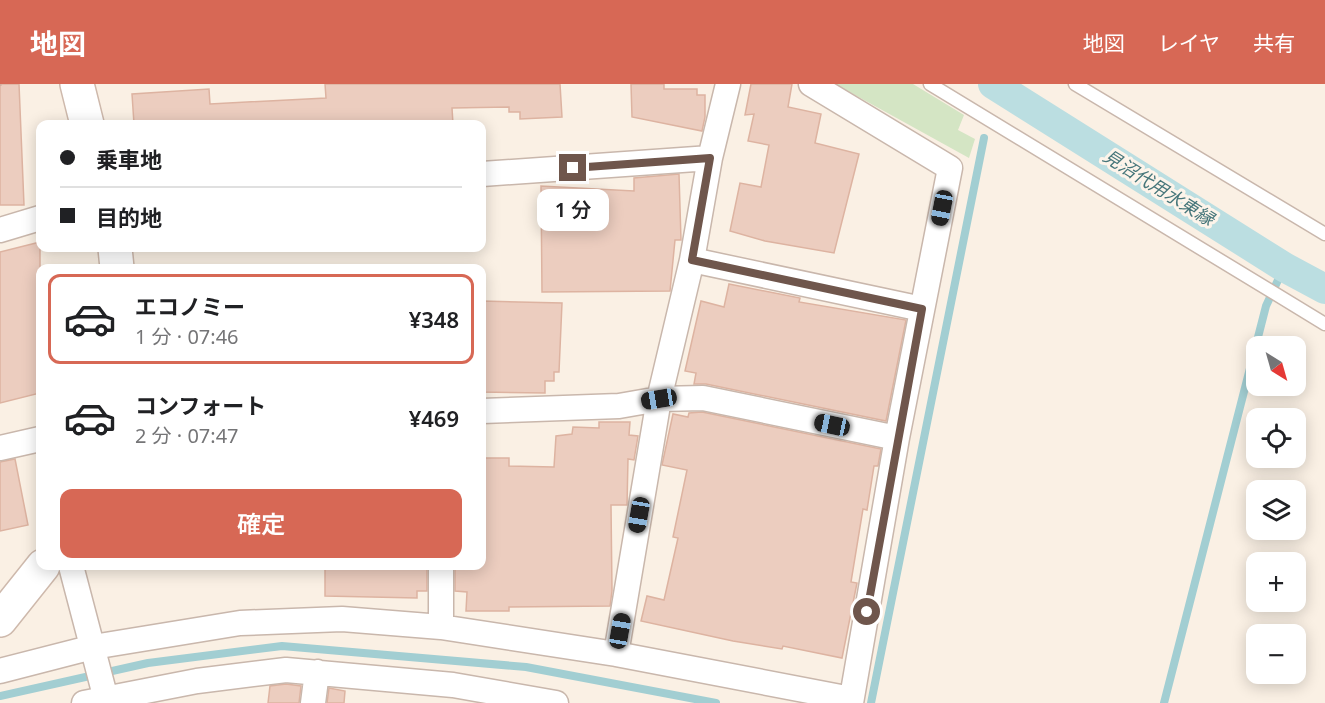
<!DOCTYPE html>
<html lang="ja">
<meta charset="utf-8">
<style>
body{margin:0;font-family:"Noto Sans","Noto Sans JP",sans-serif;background:#f2f2f2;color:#202124;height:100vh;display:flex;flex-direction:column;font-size:22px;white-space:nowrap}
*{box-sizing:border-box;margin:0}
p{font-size:20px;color:#757577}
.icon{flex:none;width:33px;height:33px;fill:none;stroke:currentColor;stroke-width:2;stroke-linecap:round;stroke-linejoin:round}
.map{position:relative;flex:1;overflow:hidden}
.sheet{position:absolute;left:36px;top:180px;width:450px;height:306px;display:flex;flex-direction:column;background:#fff;border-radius:12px;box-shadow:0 3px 15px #0003}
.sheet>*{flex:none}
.banner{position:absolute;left:36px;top:36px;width:450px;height:132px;border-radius:12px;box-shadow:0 3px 15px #0003;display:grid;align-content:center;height:132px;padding:0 24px;background:#fff}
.needle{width:39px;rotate:143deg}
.tools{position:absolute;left:1246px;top:252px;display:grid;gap:12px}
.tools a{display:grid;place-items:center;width:60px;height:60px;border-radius:12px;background:#fff;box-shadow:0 3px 15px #0003;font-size:30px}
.end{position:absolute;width:27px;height:27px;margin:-14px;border:8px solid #6f564c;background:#fff;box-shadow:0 0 0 3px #fff}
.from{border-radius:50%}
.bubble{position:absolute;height:42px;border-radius:12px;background:#fff;box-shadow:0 3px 15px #0003;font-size:20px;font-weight:600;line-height:42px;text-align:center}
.car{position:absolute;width:18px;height:36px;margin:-18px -9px;border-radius:8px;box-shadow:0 0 4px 2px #0007;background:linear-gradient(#222 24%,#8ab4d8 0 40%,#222 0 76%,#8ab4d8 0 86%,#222 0)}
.banner b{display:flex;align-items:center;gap:21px;height:57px;font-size:22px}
.banner b+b{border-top:2px solid #e0e0e0}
.banner i{width:15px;height:15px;background:#202124}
ul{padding:10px 0 0;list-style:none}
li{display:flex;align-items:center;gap:18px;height:90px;margin:0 12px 9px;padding:0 12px;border:3px solid transparent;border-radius:12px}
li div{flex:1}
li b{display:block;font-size:22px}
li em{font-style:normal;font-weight:600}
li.current{border-color:#d76855}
li>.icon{width:54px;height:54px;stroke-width:1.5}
.button{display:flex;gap:12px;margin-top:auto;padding:12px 24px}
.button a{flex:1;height:69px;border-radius:12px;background:#d76855;color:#fff;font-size:24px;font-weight:600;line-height:69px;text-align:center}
header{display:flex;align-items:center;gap:36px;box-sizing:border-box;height:84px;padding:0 30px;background:#d76855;color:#fff}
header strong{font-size:28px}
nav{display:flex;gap:33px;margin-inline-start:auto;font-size:21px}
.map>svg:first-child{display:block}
</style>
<header>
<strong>地図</strong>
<nav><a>地図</a><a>レイヤ</a><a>共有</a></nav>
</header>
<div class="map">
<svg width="1325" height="619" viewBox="0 0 1325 619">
<rect width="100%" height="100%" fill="#faf0e4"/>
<path fill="#d4e5c4" d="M 835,0 L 913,0 L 964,31 L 958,46 L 975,55 L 969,74 Z"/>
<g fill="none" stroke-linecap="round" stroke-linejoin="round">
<path stroke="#a2ced2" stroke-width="8" d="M 0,612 L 148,579 L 282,562 L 526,583 L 716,619
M 871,619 L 984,54
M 1164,619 L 1266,222 L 1284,183"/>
<path stroke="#bbdee1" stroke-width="30" d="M 993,0 L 1284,183 L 1325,205"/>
</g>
<path fill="#eccdbf" stroke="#ddb3a1" stroke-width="1.5" d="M 0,0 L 19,0 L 24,121 L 0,121 Z
M 325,0 L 560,0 L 562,33 L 520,35 L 520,28 L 509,28 L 509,23 L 452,24 L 453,40 L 134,40 L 132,10 L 209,5 L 210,20 L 326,14 Z
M 631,0 L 664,0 L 664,5 L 697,5 L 697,11 L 705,11 L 705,33 L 702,47 L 632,33 Z
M 751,0 L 792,0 L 788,23 L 821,30 L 815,59 L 859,70 L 834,169 L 765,157 L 730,147 L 740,99 L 761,103 L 769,61 L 748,57 L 754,30 L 745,31 Z
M 679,90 L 681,156 L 675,156 L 670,207 L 542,208 L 541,102 L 634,107 L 634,94 Z
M 40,158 L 40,309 L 0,319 L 0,168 Z
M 729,200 L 800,214 L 799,218 L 906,236 L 886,337 L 706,300 L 694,300 L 696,289 L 685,287 L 701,217 L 724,223 Z
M 482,217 L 562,219 L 559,288 L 554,288 L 554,297 L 545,297 L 545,309 L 482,308 Z
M 702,328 L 881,365 L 878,382 L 874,382 L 867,426 L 863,425 L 851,498 L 857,499 L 842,574 L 783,562 L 782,565 L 733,557 L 641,537 L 647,512 L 664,516 L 678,454 L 673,453 L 687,386 L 662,381 L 673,330 L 688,333 L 689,329 Z
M 599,338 L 630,338 L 629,351 L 638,352 L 634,376 L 628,375 L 627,421 L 611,421 L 612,507 L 610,522 L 509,523 L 509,527 L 466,527 L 467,508 L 455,507 L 455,482 L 482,482 L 482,374 L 509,374 L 509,382 L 554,383 L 556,352 L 572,350 L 573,343 L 599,344 Z
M 15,375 L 28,441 L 0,447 L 0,378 Z
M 325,482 L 427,482 L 427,507 L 417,507 L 417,514 L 325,512 Z
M 286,600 L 301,602 L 299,619 L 268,619 L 270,602 Z
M 329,604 L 345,607 L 344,619 L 327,619 Z"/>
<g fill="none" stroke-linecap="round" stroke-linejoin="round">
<g stroke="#c9b7ac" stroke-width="15">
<path id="lane" d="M 930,0 L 1325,240
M 1075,0 L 1325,150"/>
</g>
<g stroke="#c9b7ac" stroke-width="27">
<path id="street" d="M 811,0 L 950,84 L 897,354 L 851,619
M 482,90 L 710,74
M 0,146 L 40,134
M 692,176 L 922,225
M 482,327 L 619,322 L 659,315 L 703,314 L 897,354
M 0,364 L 40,355
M 71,482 L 107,619
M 441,482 L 441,543
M 616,570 L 659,315 L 692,176 L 710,74 L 728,0
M 0,587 L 93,563 L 240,539 L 342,535 L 441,543 L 616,570 L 851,615
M 84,619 L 197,597 L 286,586 L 453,601 L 556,619
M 313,619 L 317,588"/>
</g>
<g stroke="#ceb9ac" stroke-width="36">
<path id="secondary" d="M 77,0 L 87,40
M 115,164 L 117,184
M 0,536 L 43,482"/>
</g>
<path stroke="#d1b0a2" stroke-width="4" stroke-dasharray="1.5 4.5" stroke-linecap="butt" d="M 0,0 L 6,0"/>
<use href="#lane" stroke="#fff" stroke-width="12"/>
<use href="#street" stroke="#fff" stroke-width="24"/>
<use href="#secondary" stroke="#fff" stroke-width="33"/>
</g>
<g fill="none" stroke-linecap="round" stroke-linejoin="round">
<path stroke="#6f564c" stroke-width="8" d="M 573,84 L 710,74 L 692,176 L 922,225 L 867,528"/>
</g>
<g text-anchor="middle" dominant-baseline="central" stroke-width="6" stroke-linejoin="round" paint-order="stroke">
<g font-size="18" font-style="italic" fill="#46767a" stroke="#fdf4ea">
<text transform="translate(1159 103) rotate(32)">見沼代用水東縁</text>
</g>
</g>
</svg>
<div class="tools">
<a><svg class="needle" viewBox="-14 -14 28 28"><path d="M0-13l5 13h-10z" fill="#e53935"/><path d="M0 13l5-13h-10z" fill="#757577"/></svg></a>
<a><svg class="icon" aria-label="locate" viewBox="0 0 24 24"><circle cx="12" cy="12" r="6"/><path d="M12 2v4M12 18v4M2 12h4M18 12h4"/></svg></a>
<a><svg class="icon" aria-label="layers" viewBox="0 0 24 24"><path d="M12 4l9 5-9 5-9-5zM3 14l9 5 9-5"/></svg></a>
<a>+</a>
<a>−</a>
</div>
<i class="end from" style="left:867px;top:528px"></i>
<i class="end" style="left:573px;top:84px"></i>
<div class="bubble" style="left:537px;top:105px;width:72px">1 分</div>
<i class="car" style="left:942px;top:124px;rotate:191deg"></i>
<i class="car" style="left:659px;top:315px;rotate:261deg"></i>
<i class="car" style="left:832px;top:341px;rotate:282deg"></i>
<i class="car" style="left:639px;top:431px;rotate:190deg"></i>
<i class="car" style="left:620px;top:547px;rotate:10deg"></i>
<div class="banner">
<b><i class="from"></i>乗車地</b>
<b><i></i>目的地</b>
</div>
<section class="sheet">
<ul>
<li class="current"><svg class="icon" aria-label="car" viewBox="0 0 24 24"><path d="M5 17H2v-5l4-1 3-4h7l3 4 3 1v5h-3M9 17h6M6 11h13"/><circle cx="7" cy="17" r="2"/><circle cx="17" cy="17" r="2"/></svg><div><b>エコノミー</b><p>1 分 · 07:46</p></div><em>¥348</em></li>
<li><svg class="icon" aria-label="car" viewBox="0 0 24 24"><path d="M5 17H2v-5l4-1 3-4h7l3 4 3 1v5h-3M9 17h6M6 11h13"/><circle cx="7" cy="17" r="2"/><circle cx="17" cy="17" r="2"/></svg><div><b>コンフォート</b><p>2 分 · 07:47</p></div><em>¥469</em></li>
</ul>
<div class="button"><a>確定</a></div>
</section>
</div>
